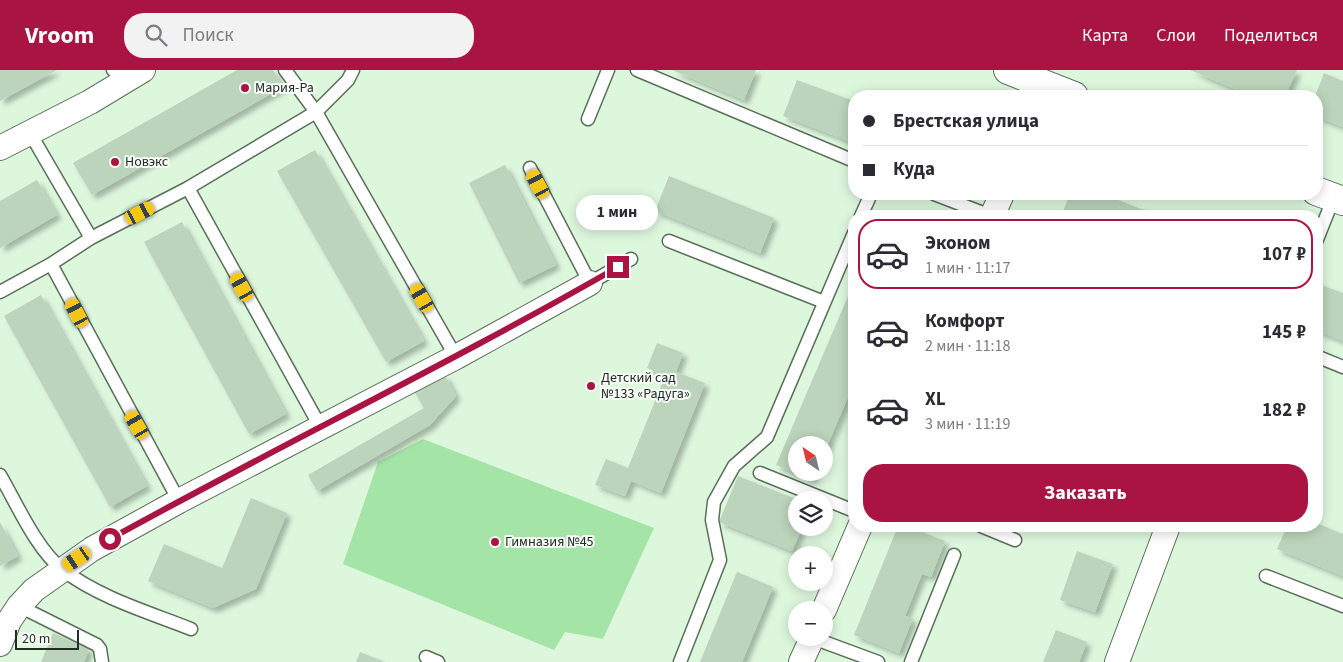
<!DOCTYPE html>
<html lang="ru">
<meta charset="utf-8">
<style>
body{margin:0;font-family:"Source Sans 3",sans-serif;background:#f2f2f3;color:#2b2b33;height:100vh;display:flex;flex-direction:column;font-size:19px;white-space:nowrap}
*{box-sizing:border-box;margin:0}
p{font-size:16px;color:#7c7c81}
.icon{flex:none;width:28px;height:28px;fill:none;stroke:currentColor;stroke-width:2;stroke-linecap:round;stroke-linejoin:round}
.map{position:relative;flex:1;overflow:hidden}
.drawer{position:absolute;left:848px;top:140px;width:475px;height:322px;display:flex;flex-direction:column;background:#fff;border-radius:20px;box-shadow:0 2px 12px #0003}
.drawer>*{flex:none}
.top-card{position:absolute;left:848px;top:20px;width:475px;height:110px;border-radius:20px;box-shadow:0 2px 12px #0003;display:grid;align-content:center;height:110px;padding:0 15px;background:#fff}
.needle{width:32px;rotate:325deg}
.tools{position:absolute;left:788px;top:366px;display:grid;gap:10px}
.tools a{display:grid;place-items:center;width:45px;height:45px;border-radius:50%;background:#fff;box-shadow:0 2px 12px #0003;font-size:25px}
.scale{position:absolute;left:15px;bottom:12px;width:64px;box-sizing:border-box;padding-left:5px;border:2px solid #222c23;border-top:0;font-size:14px;line-height:18px;white-space:nowrap;color:#222c23;-webkit-text-stroke:4px #f8fdf8;paint-order:stroke}
.end{position:absolute;width:22px;height:22px;margin:-11px;border:6px solid #a91443;background:#fff;box-shadow:0 0 0 2px #fff}
.from{border-radius:50%}
.bubble{position:absolute;height:35px;border-radius:18px;background:#fff;box-shadow:0 2px 12px #0003;font-size:16px;font-weight:700;line-height:35px;text-align:center}
.car{position:absolute;width:15px;height:30px;margin:-15px -8px;border-radius:6px;box-shadow:0 0 4px 1px #0007;background:linear-gradient(#f5c518 24%,#345 0 40%,#f5c518 0 76%,#345 0 86%,#f5c518 0)}
.top-card b{display:flex;align-items:center;gap:18px;height:48px;font-size:19px}
.top-card b+b{border-top:1px solid #e1e1e2}
.top-card i{width:12px;height:12px;background:#2b2b33}
ul{padding:9px 0 0;list-style:none}
li{display:flex;align-items:center;gap:15px;height:70px;margin:0 10px 8px;padding:0 5px;border:2px solid transparent;border-radius:20px}
li div{flex:1}
li b{display:block;font-size:19px}
li em{font-style:normal;font-weight:700}
li.on{border-color:#a91443}
li>.icon{width:45px;height:45px;stroke-width:1.5}
.primary-button{display:flex;gap:10px;margin-top:auto;padding:10px 15px}
.primary-button a{flex:1;height:58px;border-radius:20px;background:#a91443;color:#fff;font-size:20px;font-weight:700;line-height:58px;text-align:center}
header{display:flex;align-items:center;gap:30px;box-sizing:border-box;height:70px;padding:0 25px;background:#a91443;color:#fff}
header strong{font-size:24px}
nav{display:flex;gap:28px;margin-inline-start:auto;font-size:18px}
.search{width:350px;height:45px;background:#f2f2f3;display:flex;align-items:center;gap:12px;box-sizing:border-box;padding:0 18px;border-radius:20px;color:#7c7c81;font-size:19px}
.map>svg:first-child{display:block}
</style>
<header>
<strong>Vroom</strong>
<div class="search"><svg class="icon" aria-label="search" viewBox="0 0 24 24"><circle cx="10" cy="10" r="6"/><path d="M15 15l6 6"/></svg>Поиск</div>
<nav><a>Карта</a><a>Слои</a><a>Поделиться</a></nav>
</header>
<div class="map">
<svg width="1343" height="592" viewBox="0 0 1343 592">
<defs>
<filter id="shadow"><feDropShadow dx="4.5" dy="4.5" stdDeviation="2.5" flood-color="#0004"/></filter>
</defs>
<rect width="100%" height="100%" fill="#ddf7dd"/>
<path fill="#a5e4a7" d="M 423,369 L 654,458 L 603,569 L 565,562 L 554,580 L 343,494 L 378,392 Z"/>
<path fill="#bbd4bb" filter="url(#shadow)" d="M 0,0 L 57,0 L 0,31 Z
M 237,0 L 273,0 L 283,17 L 92,125 L 73,93 Z
M 672,0 L 756,0 L 744,30 Z
M 1190,0 L 1297,0 L 1285,26 L 1252,26 Z
M 1324,3 L 1343,11 L 1343,57 L 1316,46 L 1315,26 Z
M 797,10 L 854,31 L 854,73 L 783,46 Z
M 315,80 L 424,271 L 386,292 L 277,101 Z
M 505,95 L 556,195 L 519,213 L 469,113 Z
M 669,106 L 774,148 L 760,183 L 655,141 Z
M 37,110 L 57,145 L 0,178 L 0,131 Z
M 1070,124 L 1103,124 L 1159,146 L 1061,146 Z
M 182,152 L 286,344 L 249,364 L 144,172 Z
M 854,212 L 854,313 L 824,383 L 824,375 L 796,375 L 796,402 L 816,402 L 812,410 L 776,395 Z
M 1316,213 L 1343,223 L 1343,271 L 1316,260 Z
M 41,225 L 147,416 L 110,437 L 4,246 Z
M 657,273 L 683,283 L 676,302 L 705,313 L 661,423 L 631,411 L 625,426 L 595,415 L 606,389 L 628,398 L 665,306 L 647,298 Z
M 445,305 L 456,326 L 430,355 L 317,421 L 308,405 L 424,338 L 414,321 Z
M 738,406 L 796,429 L 796,458 L 802,458 L 792,481 L 719,452 Z
M 251,428 L 287,443 L 256,519 L 213,538 L 148,511 L 164,474 L 222,498 Z
M 0,452 L 18,486 L 0,496 Z
M 1316,453 L 1343,464 L 1343,506 L 1277,479 L 1287,456 L 1316,456 Z
M 898,456 L 907,456 L 945,471 L 931,507 L 922,504 L 905,546 L 913,548 L 899,583 L 854,565 Z
M 1077,481 L 1113,494 L 1095,542 L 1060,530 Z
M 737,502 L 773,517 L 742,592 L 700,592 Z
M 1056,560 L 1087,572 L 1079,592 L 1043,592 Z
M 53,563 L 89,579 L 84,592 L 41,592 Z
M 360,582 L 385,592 L 356,592 Z"/>
<g fill="none" stroke-linecap="round" stroke-linejoin="round">
<g stroke="#596f59" stroke-width="15">
<path id="service" d="M 113,0 L 116,2
M 285,0 L 316,42 L 456,287
M 637,0 L 854,91
M 588,49 L 608,0
M 30,63 L 91,168
M 530,98 L 590,213 L 631,189
M 188,118 L 321,358
M 934,124 L 991,146
M 861,146 L 871,124
M 669,171 L 824,232
M 1316,172 L 1334,127
M 51,194 L 179,431
M 0,222 L 51,194 L 91,168 L 188,118 L 316,42 L 348,10 L 353,0
M 1316,286 L 1343,297
M 760,403 L 854,441
M 0,405 C 17,434 36,479 63,500 C 100,528 148,542 191,559
M 981,456 L 1015,470
M 1266,506 L 1343,536
M 19,536 L 97,575 L 100,579 L 102,592
M 813,568 L 878,592
M 426,587 L 438,592
M 680,592 L 720,490 L 712,450 L 714,432 L 734,396 L 767,367 L 854,163
M 911,592 L 954,485"/>
</g>
<g stroke="#596f59" stroke-width="26">
<path id="minor" d="M 0,78 L 90,32 L 143,0
M 992,146 L 1002,124
M 824,540 L 860,456
M 0,574 L 9,551 L 19,536 L 34,520 L 92,479 L 179,431 L 456,287 L 590,213
M 801,592 L 812,568
M 1117,592 L 1168,456"/>
</g>
<g stroke="#596f59" stroke-width="30">
<path id="secondary" d="M 1008,0 L 1074,26
M 1316,121 L 1343,131"/>
</g>
<use href="#service" stroke="#fff" stroke-width="12"/>
<use href="#minor" stroke="#fff" stroke-width="24"/>
<use href="#secondary" stroke="#fff" stroke-width="28"/>
</g>
<g fill="none" stroke-linecap="round" stroke-linejoin="round">
<path stroke="#a91443" stroke-width="6" d="M 110,469 C 278,376 451,293 618,197"/>
</g>
<g fill="#a91443" stroke="#f8fdf8" stroke-width="2">
<circle cx="245" cy="18" r="5"/>
<circle cx="115" cy="92" r="5"/>
<circle cx="591" cy="316" r="5"/>
<circle cx="495" cy="472" r="5"/>
</g>
<g text-anchor="middle" dominant-baseline="central" stroke-width="4" stroke-linejoin="round" paint-order="stroke">
<g font-size="14" fill="#222c23" stroke="#f8fdf8" text-anchor="start">
<text x="255" y="18">Мария-Ра</text>
<text x="125" y="92">Новэкс</text>
<text x="601" y="308">Детский сад<tspan x="601" dy="16">№133 «Радуга»</tspan></text>
<text x="505" y="472">Гимназия №45</text>
</g>
</g>
</svg>
<div class="tools">
<a><svg class="needle" viewBox="-14 -14 28 28"><path d="M0-13l5 13h-10z" fill="#e53935"/><path d="M0 13l5-13h-10z" fill="#7c7c81"/></svg></a>
<a><svg class="icon" aria-label="layers" viewBox="0 0 24 24"><path d="M12 4l9 5-9 5-9-5zM3 14l9 5 9-5"/></svg></a>
<a>+</a>
<a>−</a>
</div>
<div class="scale">20 m</div>
<i class="end from" style="left:110px;top:469px"></i>
<i class="end" style="left:618px;top:197px"></i>
<div class="bubble" style="left:576px;top:125px;width:82px">1 мин</div>
<i class="car" style="left:538px;top:114px;rotate:332deg"></i>
<i class="car" style="left:140px;top:143px;rotate:63deg"></i>
<i class="car" style="left:242px;top:217px;rotate:331deg"></i>
<i class="car" style="left:422px;top:228px;rotate:330deg"></i>
<i class="car" style="left:77px;top:243px;rotate:332deg"></i>
<i class="car" style="left:137px;top:355px;rotate:330deg"></i>
<i class="car" style="left:77px;top:489px;rotate:236deg"></i>
<div class="top-card">
<b><i class="from"></i>Брестская улица</b>
<b><i></i>Куда</b>
</div>
<section class="drawer">
<ul>
<li class="on"><svg class="icon" aria-label="car" viewBox="0 0 24 24"><path d="M5 17H2v-5l4-1 3-4h7l3 4 3 1v5h-3M9 17h6M6 11h13"/><circle cx="7" cy="17" r="2"/><circle cx="17" cy="17" r="2"/></svg><div><b>Эконом</b><p>1 мин · 11:17</p></div><em>107 ₽</em></li>
<li><svg class="icon" aria-label="car" viewBox="0 0 24 24"><path d="M5 17H2v-5l4-1 3-4h7l3 4 3 1v5h-3M9 17h6M6 11h13"/><circle cx="7" cy="17" r="2"/><circle cx="17" cy="17" r="2"/></svg><div><b>Комфорт</b><p>2 мин · 11:18</p></div><em>145 ₽</em></li>
<li><svg class="icon" aria-label="car" viewBox="0 0 24 24"><path d="M5 17H2v-5l4-1 3-4h7l3 4 3 1v5h-3M9 17h6M6 11h13"/><circle cx="7" cy="17" r="2"/><circle cx="17" cy="17" r="2"/></svg><div><b>XL</b><p>3 мин · 11:19</p></div><em>182 ₽</em></li>
</ul>
<div class="primary-button"><a>Заказать</a></div>
</section>
</div>
